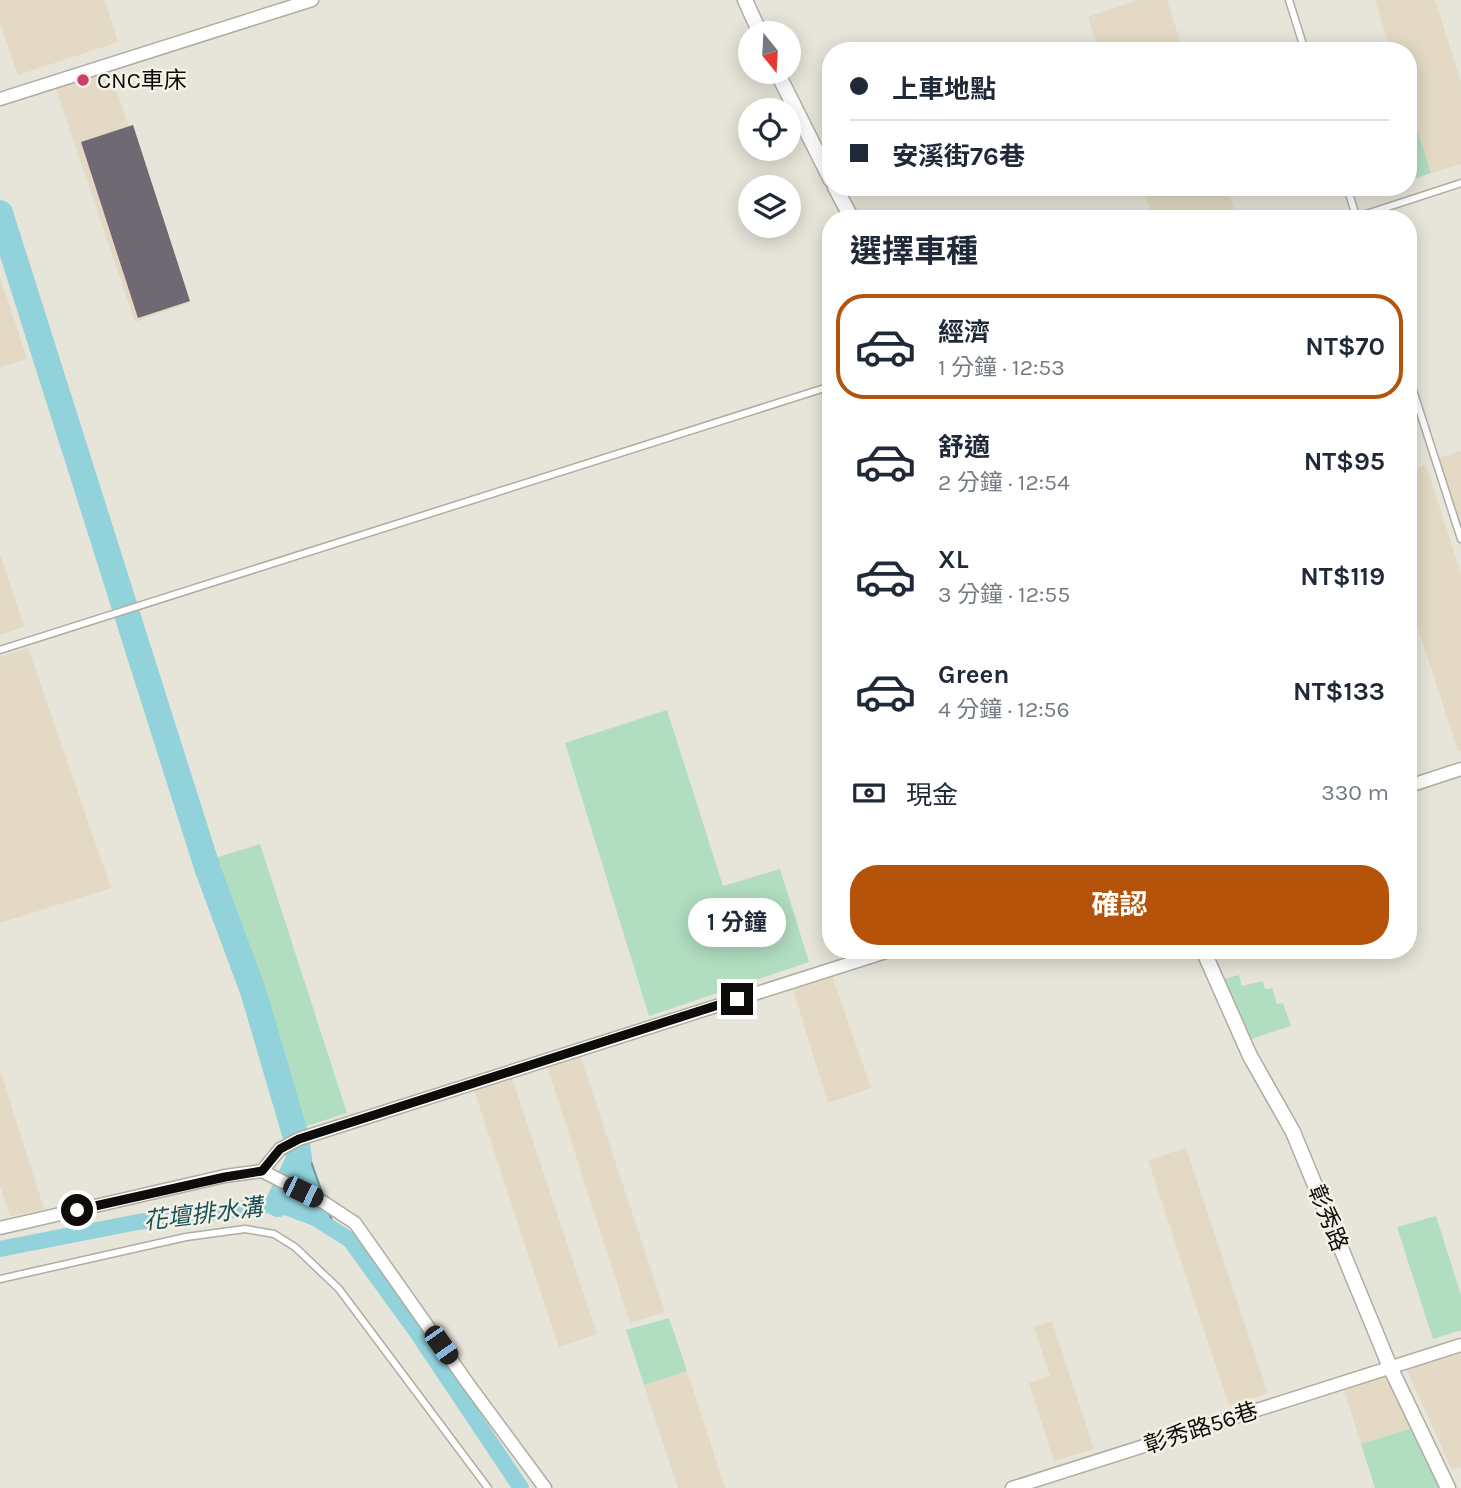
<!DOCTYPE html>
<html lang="zh-TW">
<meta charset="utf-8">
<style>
body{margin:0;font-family:Karla,"Noto Sans TC",sans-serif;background:#f6f6f7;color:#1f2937;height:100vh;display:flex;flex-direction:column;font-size:26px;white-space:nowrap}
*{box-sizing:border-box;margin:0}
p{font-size:23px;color:#747a83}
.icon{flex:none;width:38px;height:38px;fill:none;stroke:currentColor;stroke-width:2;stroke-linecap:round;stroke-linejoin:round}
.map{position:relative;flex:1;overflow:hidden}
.details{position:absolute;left:822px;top:210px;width:595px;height:749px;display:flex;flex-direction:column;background:#fff;border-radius:28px;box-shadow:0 4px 18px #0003}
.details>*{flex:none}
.guide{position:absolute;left:822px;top:42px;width:595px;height:154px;border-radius:28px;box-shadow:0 4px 18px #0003;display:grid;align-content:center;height:154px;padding:0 28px;background:#fff}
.needle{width:46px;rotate:162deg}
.fabs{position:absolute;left:738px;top:21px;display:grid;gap:14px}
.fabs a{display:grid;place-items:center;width:63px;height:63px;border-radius:50%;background:#fff;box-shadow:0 4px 18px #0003;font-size:35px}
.end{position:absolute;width:32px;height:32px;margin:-16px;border:9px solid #0d0c09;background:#fff;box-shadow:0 0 0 4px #fff}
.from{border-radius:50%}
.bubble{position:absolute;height:49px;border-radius:24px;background:#fff;box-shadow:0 4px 18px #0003;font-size:23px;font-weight:700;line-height:49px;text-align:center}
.car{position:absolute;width:21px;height:42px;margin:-21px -10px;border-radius:9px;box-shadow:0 0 5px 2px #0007;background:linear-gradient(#222 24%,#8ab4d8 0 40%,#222 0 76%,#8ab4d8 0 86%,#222 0)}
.guide b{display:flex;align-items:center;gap:24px;height:66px;font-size:26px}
.guide b+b{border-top:2px solid #e0e1e3}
.guide i{width:18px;height:18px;background:#1f2937}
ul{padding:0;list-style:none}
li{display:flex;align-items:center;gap:21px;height:105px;margin:0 14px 10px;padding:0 14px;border:4px solid transparent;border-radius:28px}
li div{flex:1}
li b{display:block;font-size:26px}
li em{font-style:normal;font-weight:700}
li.current{border-color:#b45309}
li>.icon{width:63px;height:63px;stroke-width:1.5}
h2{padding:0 28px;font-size:32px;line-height:84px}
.pay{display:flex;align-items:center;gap:18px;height:77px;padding:0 28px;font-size:26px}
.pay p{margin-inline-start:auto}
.action{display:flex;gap:14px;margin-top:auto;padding:14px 28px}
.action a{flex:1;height:80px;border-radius:28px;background:#b45309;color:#fff;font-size:28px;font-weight:700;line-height:80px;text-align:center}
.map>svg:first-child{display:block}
</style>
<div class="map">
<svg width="1461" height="1488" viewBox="0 0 1461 1488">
<rect width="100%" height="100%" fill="#e7e4d9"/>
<path fill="#e3d9c4" d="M 0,0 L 105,0 L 118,42 L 18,75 L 0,23 Z
M 1138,0 L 1167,0 L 1183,51 L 1099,51 L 1088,17 Z
M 1375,0 L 1435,0 L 1461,81 L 1461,164 L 1431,173 L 1409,104 L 1409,51 L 1391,51 Z
M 107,63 L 189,303 L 135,322 L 53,80 Z
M 1143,187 L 1227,187 L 1237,219 L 1153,219 Z
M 0,277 L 27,359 L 0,367 Z
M 1461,451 L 1461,548 L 1432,460 Z
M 1426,465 L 1461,574 L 1461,750 L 1458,751 L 1409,600 L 1409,471 Z
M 0,554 L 24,627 L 0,635 Z
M 28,648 L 111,888 L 0,923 L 0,657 Z
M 830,970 L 871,1088 L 828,1103 L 791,983 Z
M 579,1052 L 665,1312 L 630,1323 L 546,1063 Z
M 0,1070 L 44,1209 L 10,1216 L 0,1185 Z
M 511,1075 L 597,1334 L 559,1347 L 473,1087 Z
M 1186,1148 L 1268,1393 L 1229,1405 L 1148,1160 Z
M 1052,1321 L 1094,1449 L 1054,1461 L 1029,1383 L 1050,1376 L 1034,1327 Z
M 1461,1344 L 1461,1467 L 1452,1470 L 1406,1368 Z
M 1388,1370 L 1416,1427 L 1361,1444 L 1342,1384 Z
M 687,1371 L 725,1488 L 678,1488 L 644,1385 Z"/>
<path fill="#b1ddc0" d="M 1409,104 L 1431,173 L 1412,180 L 1409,171 Z
M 667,710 L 723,886 L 780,869 L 809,962 L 649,1016 L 565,743 Z
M 260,844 L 347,1113 L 297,1129 L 209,860 Z
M 1239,975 L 1242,986 L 1263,981 L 1265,989 L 1272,988 L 1277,1004 L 1283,1003 L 1291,1026 L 1244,1041 L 1217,981 Z
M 1436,1216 L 1461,1295 L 1461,1330 L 1433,1339 L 1397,1227 Z
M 669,1318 L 687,1371 L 644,1385 L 626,1330 Z
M 1416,1427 L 1445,1488 L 1375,1488 L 1361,1444 Z"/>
<path fill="#91d2db" stroke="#69979c" stroke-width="2" d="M 302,1136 L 336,1232 L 348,1247 L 315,1218 L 278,1204 L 299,1159 L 296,1137 Z"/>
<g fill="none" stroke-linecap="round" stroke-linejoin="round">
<path stroke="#91d2db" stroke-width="16" d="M 0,1249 L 138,1222 L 278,1204 L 315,1218 L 350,1240 L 416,1331 L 521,1488"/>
<path stroke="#91d2db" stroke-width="26" d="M 0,213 L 208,870 L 253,991 L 296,1137 L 299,1159 L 278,1204"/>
</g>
<path fill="#6e6972" d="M 133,125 L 190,301 L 138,318 L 81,142 Z"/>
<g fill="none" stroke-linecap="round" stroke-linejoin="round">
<g stroke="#afada2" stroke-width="9">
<path id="service" d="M 1289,0 L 1305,51
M 1347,187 L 1357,219
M 1351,219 L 1461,183
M 1409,378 L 1461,539
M 0,650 L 831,386
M 0,1279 L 186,1237 L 245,1229 L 274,1234 L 295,1247 L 339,1289 L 488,1488"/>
</g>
<g stroke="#afada2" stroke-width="15">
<path id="minor" d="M 0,99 L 312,0
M 1409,786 L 1461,769
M 262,1171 L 280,1149 L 299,1139 L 892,950
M 0,1228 L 225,1176 L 262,1171 L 323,1202 L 355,1223 L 469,1385 L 545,1488
M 1012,1488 L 1461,1345"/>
</g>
<g stroke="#afada2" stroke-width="17">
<path id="tertiary" d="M 745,0 L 760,33
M 777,72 L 831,180
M 835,187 L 852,219
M 1203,950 L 1250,1056 L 1293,1132 L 1390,1367 L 1448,1488"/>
</g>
<use href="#service" stroke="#fff" stroke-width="6"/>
<use href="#minor" stroke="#fff" stroke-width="12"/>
<use href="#tertiary" stroke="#fff" stroke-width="14"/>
</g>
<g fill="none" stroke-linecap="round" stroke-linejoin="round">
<path stroke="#0d0c09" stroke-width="9" d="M 77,1210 L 225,1177 L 262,1171 L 280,1149 L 299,1139 L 737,999"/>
</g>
<circle fill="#cd3f69" stroke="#f4f1e6" stroke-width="2.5" cx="83" cy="80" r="7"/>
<g text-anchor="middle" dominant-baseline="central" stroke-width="5" stroke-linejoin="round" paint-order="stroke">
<g font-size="23" fill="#0d0c09" stroke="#f4f1e6" text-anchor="start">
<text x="97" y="80">CNC車床</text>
</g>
<g font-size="23" fill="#0d0c09" stroke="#f4f1e6">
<text transform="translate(1328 1218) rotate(68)">彰秀路</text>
<text transform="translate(1201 1428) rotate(-18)">彰秀路56巷</text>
</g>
<g font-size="24" font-style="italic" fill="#195158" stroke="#f4f1e6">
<text transform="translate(203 1214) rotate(-7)">花壇排水溝</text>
</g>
</g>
</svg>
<div class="fabs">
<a><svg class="needle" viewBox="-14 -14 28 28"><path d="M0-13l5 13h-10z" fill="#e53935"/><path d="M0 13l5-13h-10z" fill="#747a83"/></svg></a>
<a><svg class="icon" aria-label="locate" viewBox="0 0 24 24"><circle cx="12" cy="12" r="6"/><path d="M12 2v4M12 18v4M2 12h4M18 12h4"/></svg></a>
<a><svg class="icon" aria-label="layers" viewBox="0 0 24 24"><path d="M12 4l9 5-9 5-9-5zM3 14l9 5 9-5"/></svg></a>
</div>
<i class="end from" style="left:77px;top:1210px"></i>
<i class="end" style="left:737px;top:999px"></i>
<div class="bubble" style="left:688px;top:898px;width:98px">1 分鐘</div>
<i class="car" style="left:303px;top:1192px;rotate:116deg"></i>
<i class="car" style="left:441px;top:1345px;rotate:145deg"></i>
<div class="guide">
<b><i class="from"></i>上車地點</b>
<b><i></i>安溪街76巷</b>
</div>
<section class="details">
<h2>選擇車種</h2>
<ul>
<li class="current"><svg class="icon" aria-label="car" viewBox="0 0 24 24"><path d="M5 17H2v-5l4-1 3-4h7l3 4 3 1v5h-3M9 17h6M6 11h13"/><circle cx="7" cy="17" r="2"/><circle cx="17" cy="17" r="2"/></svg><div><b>經濟</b><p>1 分鐘 · 12:53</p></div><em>NT$70</em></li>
<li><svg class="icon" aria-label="car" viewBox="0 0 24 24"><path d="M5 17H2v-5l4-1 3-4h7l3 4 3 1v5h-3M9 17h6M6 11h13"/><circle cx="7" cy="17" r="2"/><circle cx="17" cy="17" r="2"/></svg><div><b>舒適</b><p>2 分鐘 · 12:54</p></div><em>NT$95</em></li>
<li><svg class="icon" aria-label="car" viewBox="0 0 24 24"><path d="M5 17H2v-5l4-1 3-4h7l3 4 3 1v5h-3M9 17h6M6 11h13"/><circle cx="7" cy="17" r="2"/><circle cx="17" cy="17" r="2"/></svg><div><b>XL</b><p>3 分鐘 · 12:55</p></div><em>NT$119</em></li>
<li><svg class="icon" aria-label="car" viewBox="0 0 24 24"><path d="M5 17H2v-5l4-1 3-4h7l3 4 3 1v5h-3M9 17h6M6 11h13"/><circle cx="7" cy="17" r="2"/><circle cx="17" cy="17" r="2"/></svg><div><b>Green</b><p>4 分鐘 · 12:56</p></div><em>NT$133</em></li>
</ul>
<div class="pay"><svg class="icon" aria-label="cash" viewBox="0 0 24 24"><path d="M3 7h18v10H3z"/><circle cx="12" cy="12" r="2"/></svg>現金<p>330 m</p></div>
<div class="action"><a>確認</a></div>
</section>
</div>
